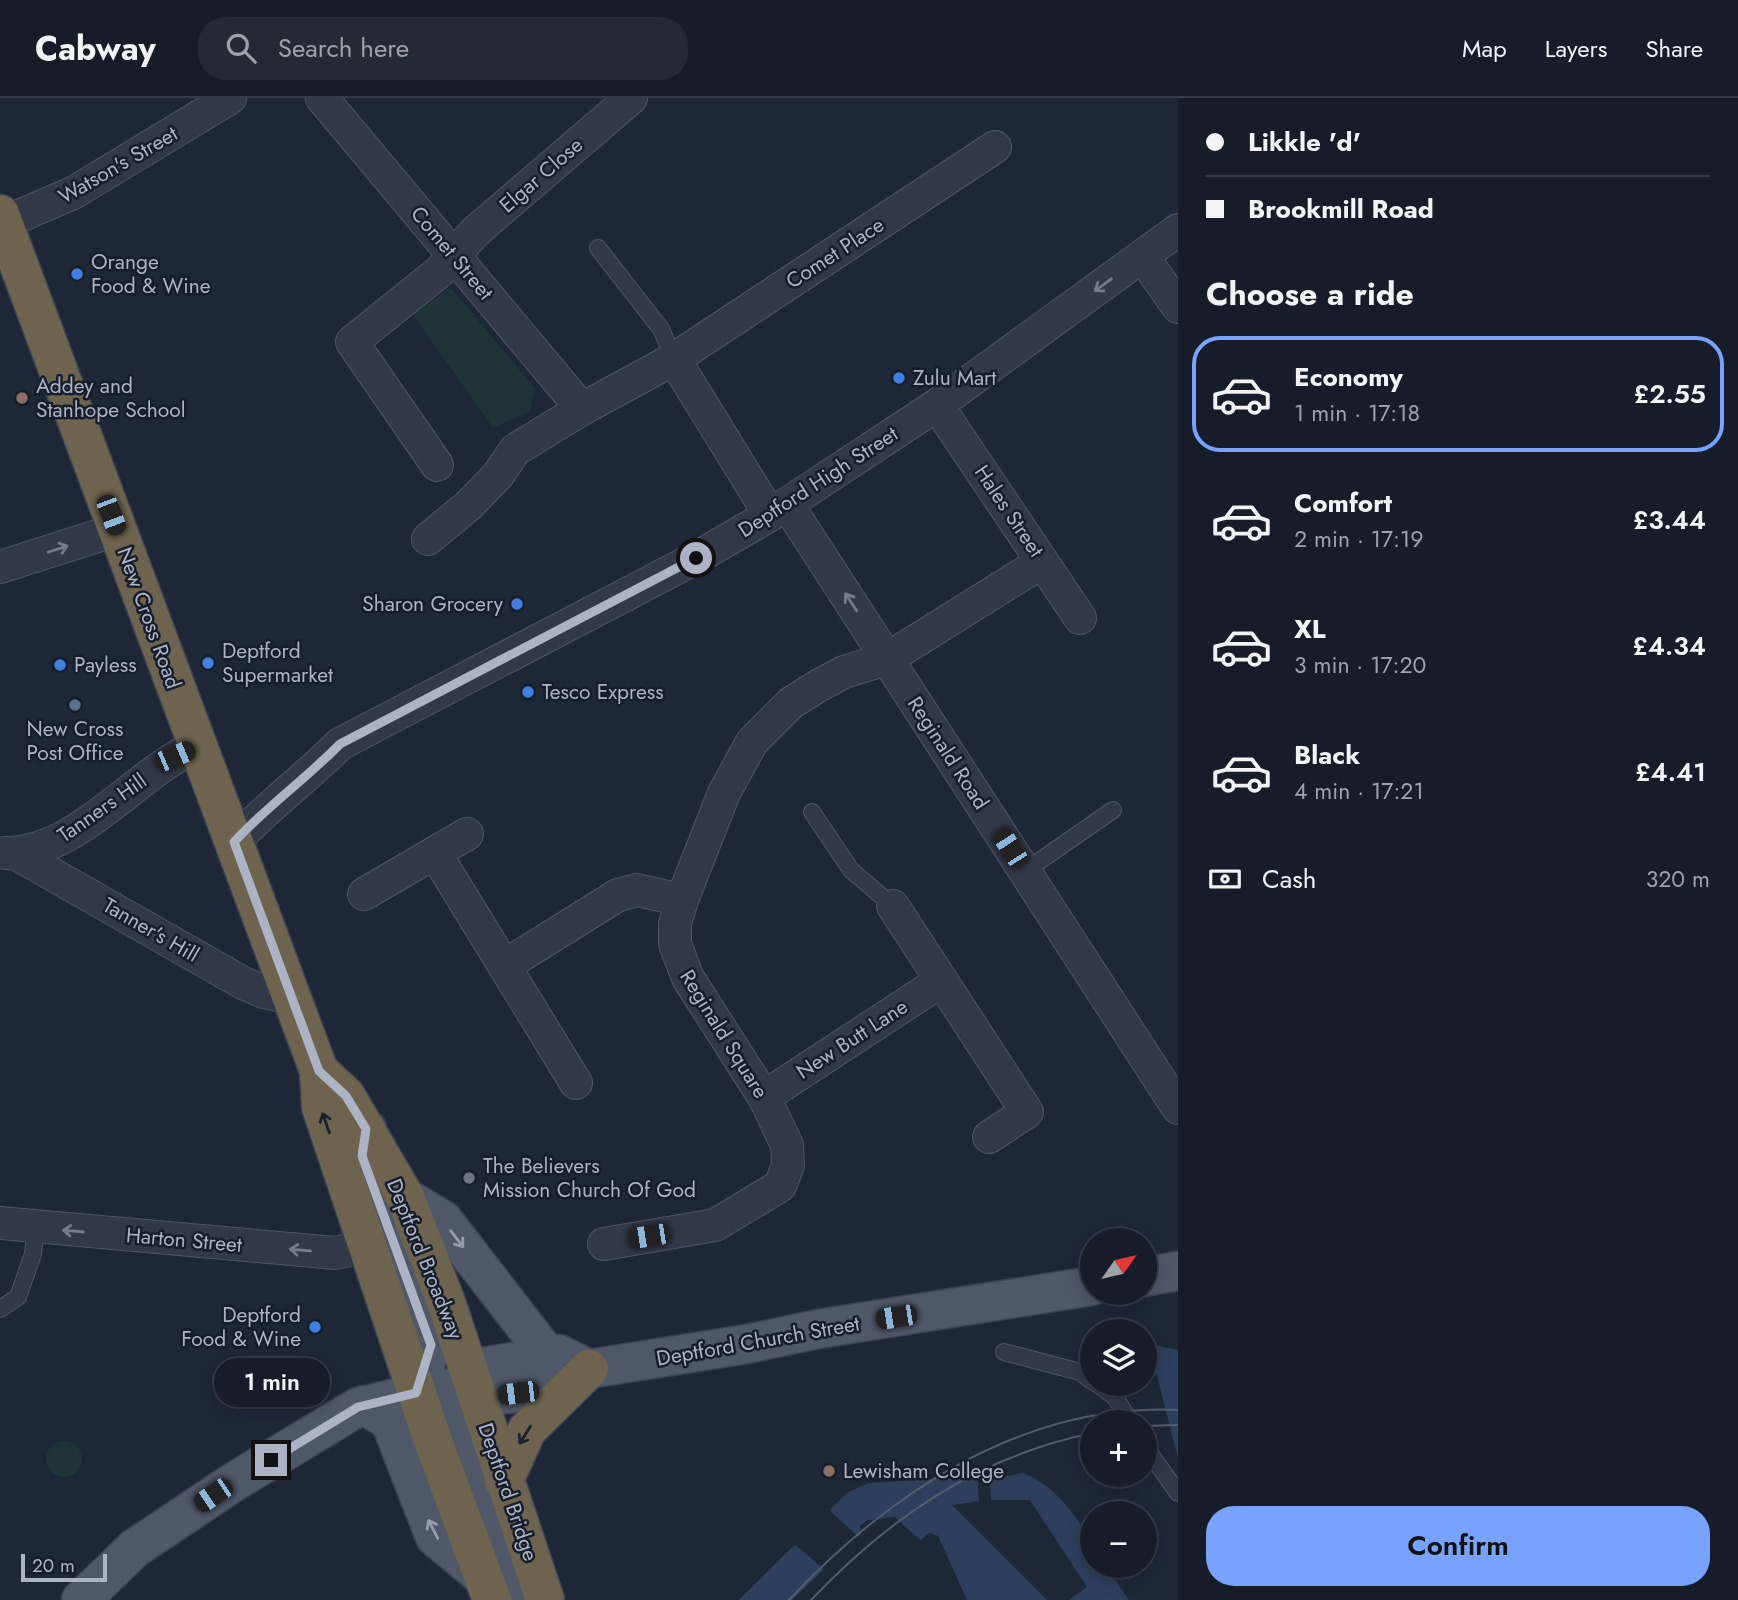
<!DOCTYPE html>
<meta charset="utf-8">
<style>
body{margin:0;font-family:Jost,sans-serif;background:#232a34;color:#f1f3f6;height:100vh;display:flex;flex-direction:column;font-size:26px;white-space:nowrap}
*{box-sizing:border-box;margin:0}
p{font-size:23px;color:#9ea2a8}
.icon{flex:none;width:38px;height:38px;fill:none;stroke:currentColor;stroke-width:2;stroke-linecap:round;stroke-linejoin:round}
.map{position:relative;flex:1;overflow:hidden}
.drawer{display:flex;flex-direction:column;background:#161d28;width:560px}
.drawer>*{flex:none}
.banner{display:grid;align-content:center;height:154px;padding:0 28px;background:#161d28}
.needle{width:46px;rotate:56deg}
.tools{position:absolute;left:1080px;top:1130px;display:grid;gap:14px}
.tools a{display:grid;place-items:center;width:77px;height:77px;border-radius:50%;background:#161d28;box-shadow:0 4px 18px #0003,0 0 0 2px #353b45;font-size:35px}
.scale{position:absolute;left:21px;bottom:18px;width:86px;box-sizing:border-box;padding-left:7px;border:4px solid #abb3c4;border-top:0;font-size:19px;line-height:24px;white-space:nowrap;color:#abb3c4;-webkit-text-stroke:5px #171e2b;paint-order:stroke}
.end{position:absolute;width:32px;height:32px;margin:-16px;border:9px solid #abb3c4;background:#111;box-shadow:0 0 0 4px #111}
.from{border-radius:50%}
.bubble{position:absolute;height:49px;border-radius:24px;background:#161d28;box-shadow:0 4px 18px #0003,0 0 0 2px #353b45;font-size:23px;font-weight:600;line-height:49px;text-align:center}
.car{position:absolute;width:21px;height:42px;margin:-21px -10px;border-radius:9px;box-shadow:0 0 5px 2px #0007;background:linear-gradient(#222 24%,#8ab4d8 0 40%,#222 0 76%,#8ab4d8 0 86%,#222 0)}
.banner b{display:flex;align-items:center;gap:24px;height:66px;font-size:26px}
.banner b+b{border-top:2px solid #353b45}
.banner i{width:18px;height:18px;background:#f1f3f6}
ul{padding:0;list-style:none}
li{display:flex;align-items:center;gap:21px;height:116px;margin:0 14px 10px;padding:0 14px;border:4px solid transparent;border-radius:28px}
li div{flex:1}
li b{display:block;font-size:26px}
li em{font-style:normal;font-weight:600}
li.active{border-color:#77a2fd}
li>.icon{width:63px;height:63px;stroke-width:1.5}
h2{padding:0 28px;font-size:32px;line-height:84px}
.pay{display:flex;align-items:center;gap:18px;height:77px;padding:0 28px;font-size:26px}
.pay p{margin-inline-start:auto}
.primary-button{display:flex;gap:14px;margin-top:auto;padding:14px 28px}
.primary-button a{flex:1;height:80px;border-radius:28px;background:#77a2fd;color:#111;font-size:28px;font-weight:600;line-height:80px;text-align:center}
header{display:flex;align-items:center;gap:42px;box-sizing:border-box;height:98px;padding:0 35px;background:#161d28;border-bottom:2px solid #353b45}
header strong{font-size:33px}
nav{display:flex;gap:38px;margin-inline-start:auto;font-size:24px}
.search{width:490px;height:63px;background:#232a34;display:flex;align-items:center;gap:18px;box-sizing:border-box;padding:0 24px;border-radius:28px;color:#9ea2a8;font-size:26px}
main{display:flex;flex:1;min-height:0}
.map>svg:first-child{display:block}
</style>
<header>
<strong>Cabway</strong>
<div class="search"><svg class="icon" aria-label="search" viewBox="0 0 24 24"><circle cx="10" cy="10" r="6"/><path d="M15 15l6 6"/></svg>Search here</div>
<nav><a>Map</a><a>Layers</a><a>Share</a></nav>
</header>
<main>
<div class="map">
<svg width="1178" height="1502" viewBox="0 0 1178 1502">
<rect width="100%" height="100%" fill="#1e2736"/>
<path fill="#203337" d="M 448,191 L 452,191 L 535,290 L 530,313 L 493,330 L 413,217 Z
M46 1361a18 18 0 1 1 36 0a18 18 0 1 1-36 0Z"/>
<path fill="#2e3e5d" d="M 1149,1246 L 1178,1252 L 1178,1360 Z
M 1022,1375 C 1051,1384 1079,1418 1091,1446 C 1094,1452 1092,1461 1092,1468 L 1106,1468 L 1129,1502 L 1069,1502 L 1087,1489 L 1030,1402 L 991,1402 L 990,1382 Z
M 977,1378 L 979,1403 L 952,1407 L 1047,1502 L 967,1502 L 938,1438 L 930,1435 L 920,1442 L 895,1419 L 868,1422 L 860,1428 L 861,1436 L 792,1502 L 739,1502 L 848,1394 L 869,1385 Z"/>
<path fill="#1e2736" d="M 828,1411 L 861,1441 L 825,1473 L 795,1446 Z"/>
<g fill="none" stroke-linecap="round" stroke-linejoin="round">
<g stroke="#4f5665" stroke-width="18">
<path id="lane" d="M 598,150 L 661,231 L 674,261
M 812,714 L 851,772 L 893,808
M 1025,773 L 1113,712
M 0,1211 L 18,1199 L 33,1156 L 36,1130
M 1004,1254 L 1080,1274 L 1092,1283
M 1097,1286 L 1115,1299 L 1131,1325
M 1144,1347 L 1178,1395"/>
</g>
<g stroke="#4f5665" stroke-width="34">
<path id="street" d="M 322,0 L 582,311 L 674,261 L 995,49
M 3,125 L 73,95 L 230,0
M 1143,159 L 1178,209
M 674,261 L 770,417
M 937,307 L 1080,520
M 437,367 L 352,244 L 439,174 L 475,134 L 631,0
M 787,406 L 1178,1010
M 428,441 L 469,407 L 498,377 L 515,352 L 582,311
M 0,469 L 116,432
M 234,744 C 267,709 306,680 340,646 L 696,460 L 770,417 L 937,307 L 1178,132
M 5,755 C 77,756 134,676 197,648
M 15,755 L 243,885 L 264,894 L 291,900
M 435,755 L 576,985
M 364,796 L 467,736
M 893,808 L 1027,1014 L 989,1039
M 504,868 L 618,797 L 637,792 L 682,802
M 764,999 L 941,883
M 0,1125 L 335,1155 L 367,1148
M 604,1146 L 715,1127 L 780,1088 L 788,1067 L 787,1047 L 764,999 L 688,880 L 675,846 L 675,826 L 682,802 L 724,695 L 752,644 L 791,605 L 818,588 L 844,574 L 887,561 L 1042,464"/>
</g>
<g stroke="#3b4250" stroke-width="41">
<path id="primary" d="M 367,1031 L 362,1058 L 431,1247 L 417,1295
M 405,1099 L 443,1122 L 548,1258
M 1144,1179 L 1178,1173
M 472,1287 L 497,1297 L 534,1293 L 555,1289 L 589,1271 L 747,1246 L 818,1231 L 1092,1188
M 364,1307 L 390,1323 L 435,1439 L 482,1478
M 81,1502 L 136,1449 L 159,1434 L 232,1385 L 358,1309 L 417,1295 L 472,1287
M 514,1502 L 453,1320 L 472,1287 L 489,1268 L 559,1256 L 589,1271"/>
</g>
<g stroke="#3c4351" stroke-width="41">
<path id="highway" d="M 0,116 L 319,973 L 321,1009 L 433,1343 L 492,1502
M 319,973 L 346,998 L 405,1099 L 446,1204 L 545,1502
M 504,1383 L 527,1332 L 589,1271"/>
</g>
<use href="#lane" stroke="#313947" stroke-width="16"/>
<use href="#street" stroke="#313947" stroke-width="32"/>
<use href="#primary" stroke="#4f5867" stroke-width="38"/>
<use href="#highway" stroke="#6d634e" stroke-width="38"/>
<path stroke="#535c6e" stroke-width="2" d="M 1144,1328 L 1178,1327
M 789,1502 C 890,1394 1024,1305 1178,1312
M 811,1502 C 890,1419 978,1359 1092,1335"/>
</g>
<defs><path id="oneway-shaft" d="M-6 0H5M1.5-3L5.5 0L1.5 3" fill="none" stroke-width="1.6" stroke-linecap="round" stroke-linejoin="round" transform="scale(1.75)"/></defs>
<g stroke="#747c8c">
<use href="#oneway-shaft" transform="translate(1103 187) rotate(144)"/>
<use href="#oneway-shaft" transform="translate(58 451) rotate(-18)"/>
<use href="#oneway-shaft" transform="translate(851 504) rotate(-123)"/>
<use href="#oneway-shaft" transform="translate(73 1133) rotate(-175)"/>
<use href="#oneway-shaft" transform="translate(300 1152) rotate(-175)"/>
</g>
<g stroke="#1b212d">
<use href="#oneway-shaft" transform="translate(326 1025) rotate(-109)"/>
<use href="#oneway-shaft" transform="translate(525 1337) rotate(122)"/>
</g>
<g stroke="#949cad">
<use href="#oneway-shaft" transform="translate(457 1141) rotate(52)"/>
<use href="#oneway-shaft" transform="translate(433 1431) rotate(-117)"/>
</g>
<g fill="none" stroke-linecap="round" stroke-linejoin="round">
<path stroke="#abb3c4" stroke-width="9" d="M 271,1362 L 358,1309 L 416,1295 L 431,1247 L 362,1058 L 366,1031 L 346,998 L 319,973 L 234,744 C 267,708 306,681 340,646 L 696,460"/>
</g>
<g fill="#3f7fe0" stroke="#171e2b" stroke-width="2.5">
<circle cx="77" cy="176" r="7"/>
<circle cx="899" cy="280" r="7"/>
<circle cx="517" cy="506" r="7"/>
<circle cx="208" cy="565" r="7"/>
<circle cx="60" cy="567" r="7"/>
<circle cx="528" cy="594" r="7"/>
<circle cx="315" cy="1229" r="7"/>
</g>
<g fill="#8d6e63" stroke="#171e2b" stroke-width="2.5">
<circle cx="22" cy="300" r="7"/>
<circle cx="829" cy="1373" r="7"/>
</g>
<circle fill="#5c6f8a" stroke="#171e2b" stroke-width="2.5" cx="75" cy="607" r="7"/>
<circle fill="#6b7280" stroke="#171e2b" stroke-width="2.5" cx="469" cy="1080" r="7"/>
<g text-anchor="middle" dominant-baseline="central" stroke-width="5" stroke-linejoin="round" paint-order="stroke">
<g font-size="21" fill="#abb3c4" stroke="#171e2b">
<text transform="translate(118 67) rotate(-30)">Watson's Street</text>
<text transform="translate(541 77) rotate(-41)">Elgar Close</text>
<text transform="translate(452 155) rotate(50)">Comet Street</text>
<text transform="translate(835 155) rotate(-33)">Comet Place</text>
<text transform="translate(818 384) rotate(-33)">Deptford High Street</text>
<text transform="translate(1009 413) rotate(56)">Hales Street</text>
<text transform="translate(149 520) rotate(70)">New Cross Road</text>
<text transform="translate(948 655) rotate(57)">Reginald Road</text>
<text transform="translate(102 710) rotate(-35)">Tanners Hill</text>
<text transform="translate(151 832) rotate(30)">Tanner's Hill</text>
<text transform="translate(724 936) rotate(58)">Reginald Square</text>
<text transform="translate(852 941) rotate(-33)">New Butt Lane</text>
<text transform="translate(184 1142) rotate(5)">Harton Street</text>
<text transform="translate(425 1161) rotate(68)">Deptford Broadway</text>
<text transform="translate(758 1243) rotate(-10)">Deptford Church Street</text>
<text transform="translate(508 1394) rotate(71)">Deptford Bridge</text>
</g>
<g font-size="21" fill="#abb3c4" stroke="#171e2b" text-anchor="start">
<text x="91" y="164">Orange<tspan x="91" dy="24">Food &amp; Wine</tspan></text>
<text x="913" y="280">Zulu Mart</text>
<text x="36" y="288">Addey and<tspan x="36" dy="24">Stanhope School</tspan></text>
<text x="503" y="506" text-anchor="end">Sharon Grocery</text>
<text x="222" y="553">Deptford<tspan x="222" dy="24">Supermarket</tspan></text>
<text x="74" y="567">Payless</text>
<text x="542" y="594">Tesco Express</text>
<text x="75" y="631" text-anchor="middle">New Cross<tspan x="75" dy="24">Post Office</tspan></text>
<text x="483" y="1068">The Believers<tspan x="483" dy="24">Mission Church Of God</tspan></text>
<text x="301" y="1217" text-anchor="end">Deptford<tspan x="301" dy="24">Food &amp; Wine</tspan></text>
<text x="843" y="1373">Lewisham College</text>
</g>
</g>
</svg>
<div class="tools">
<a><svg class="needle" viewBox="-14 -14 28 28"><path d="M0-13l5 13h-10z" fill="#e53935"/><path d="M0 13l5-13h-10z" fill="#9ea2a8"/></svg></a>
<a><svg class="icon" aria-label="layers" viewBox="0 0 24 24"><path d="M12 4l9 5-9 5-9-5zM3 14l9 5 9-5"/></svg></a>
<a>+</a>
<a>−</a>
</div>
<div class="scale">20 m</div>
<i class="end from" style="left:696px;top:460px"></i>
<i class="end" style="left:271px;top:1362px"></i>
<div class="bubble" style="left:214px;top:1260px;width:116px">1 min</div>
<i class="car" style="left:111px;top:417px;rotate:159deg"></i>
<i class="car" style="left:175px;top:658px;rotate:67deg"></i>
<i class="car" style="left:1010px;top:750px;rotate:327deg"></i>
<i class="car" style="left:649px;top:1138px;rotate:261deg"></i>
<i class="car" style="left:896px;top:1219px;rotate:261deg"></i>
<i class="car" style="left:518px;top:1295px;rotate:263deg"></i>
<i class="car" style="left:213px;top:1397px;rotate:236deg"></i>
</div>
<section class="drawer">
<div class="banner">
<b><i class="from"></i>Likkle 'd'</b>
<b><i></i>Brookmill Road</b>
</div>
<h2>Choose a ride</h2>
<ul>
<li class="active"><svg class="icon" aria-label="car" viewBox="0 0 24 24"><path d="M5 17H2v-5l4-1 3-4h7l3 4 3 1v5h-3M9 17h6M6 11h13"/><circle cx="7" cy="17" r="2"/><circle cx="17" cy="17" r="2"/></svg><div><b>Economy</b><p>1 min · 17:18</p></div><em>£2.55</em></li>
<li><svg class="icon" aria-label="car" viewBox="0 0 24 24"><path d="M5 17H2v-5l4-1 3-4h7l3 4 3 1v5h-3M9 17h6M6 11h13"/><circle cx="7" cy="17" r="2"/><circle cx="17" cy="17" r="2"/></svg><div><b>Comfort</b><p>2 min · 17:19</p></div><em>£3.44</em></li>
<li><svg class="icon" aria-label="car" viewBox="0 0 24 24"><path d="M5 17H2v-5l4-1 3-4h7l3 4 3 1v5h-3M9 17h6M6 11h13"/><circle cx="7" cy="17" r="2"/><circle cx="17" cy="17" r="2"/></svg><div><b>XL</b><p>3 min · 17:20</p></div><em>£4.34</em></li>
<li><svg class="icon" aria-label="car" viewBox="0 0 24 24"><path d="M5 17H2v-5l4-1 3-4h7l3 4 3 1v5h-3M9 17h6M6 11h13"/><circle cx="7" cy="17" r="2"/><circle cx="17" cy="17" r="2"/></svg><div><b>Black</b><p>4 min · 17:21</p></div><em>£4.41</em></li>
</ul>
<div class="pay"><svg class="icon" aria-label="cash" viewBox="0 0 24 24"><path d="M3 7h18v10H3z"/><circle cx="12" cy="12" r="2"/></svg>Cash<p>320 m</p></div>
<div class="primary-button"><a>Confirm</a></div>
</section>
</main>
